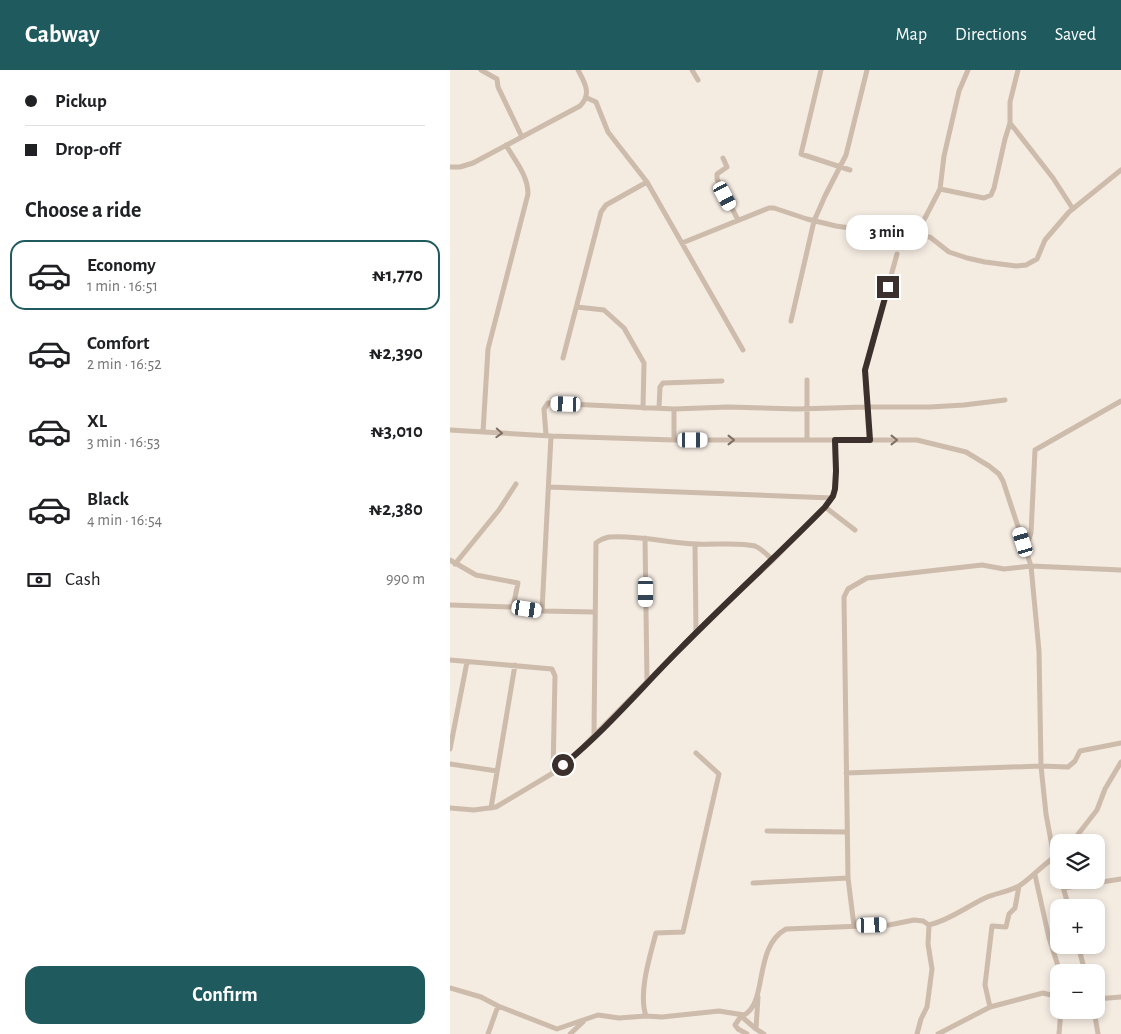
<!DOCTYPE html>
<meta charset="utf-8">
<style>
body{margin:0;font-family:"Alegreya Sans",sans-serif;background:#f6f6f6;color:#202124;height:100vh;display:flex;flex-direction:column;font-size:19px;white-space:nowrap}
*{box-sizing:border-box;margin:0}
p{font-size:16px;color:#757577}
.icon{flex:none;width:28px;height:28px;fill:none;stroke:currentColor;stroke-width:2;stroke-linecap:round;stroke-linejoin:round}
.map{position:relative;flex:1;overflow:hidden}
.sheet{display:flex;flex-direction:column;background:#fff;width:450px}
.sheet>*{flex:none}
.guide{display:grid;align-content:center;height:110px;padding:0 25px;background:#fff}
.controls{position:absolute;left:600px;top:764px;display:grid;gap:10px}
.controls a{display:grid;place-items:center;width:55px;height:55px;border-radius:10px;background:#fff;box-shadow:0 2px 8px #0003;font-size:25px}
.end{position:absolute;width:22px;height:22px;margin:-11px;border:6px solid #3b302b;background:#fff;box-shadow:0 0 0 2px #fff}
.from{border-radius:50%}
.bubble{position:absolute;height:35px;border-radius:15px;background:#fff;box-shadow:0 2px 8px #0003;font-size:16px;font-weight:700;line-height:35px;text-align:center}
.car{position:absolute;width:15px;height:30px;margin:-15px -8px;border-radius:6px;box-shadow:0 0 4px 1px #0007;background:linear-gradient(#fff 24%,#345 0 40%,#fff 0 76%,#345 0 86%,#fff 0)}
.guide b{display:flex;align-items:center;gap:18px;height:48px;font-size:19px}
.guide b+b{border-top:1px solid #e0e0e0}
.guide i{width:12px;height:12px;background:#202124}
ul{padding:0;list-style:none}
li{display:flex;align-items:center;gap:15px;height:70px;margin:0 10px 8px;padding:0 15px;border:2px solid transparent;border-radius:15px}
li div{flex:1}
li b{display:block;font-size:19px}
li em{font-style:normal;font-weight:700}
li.current{border-color:#1f5a5e}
li>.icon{width:45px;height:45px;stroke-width:1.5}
h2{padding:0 25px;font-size:22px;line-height:60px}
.pay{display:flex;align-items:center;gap:12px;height:55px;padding:0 25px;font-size:19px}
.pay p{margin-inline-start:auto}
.primary-button{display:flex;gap:10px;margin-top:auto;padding:10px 25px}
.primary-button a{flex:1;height:58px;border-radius:15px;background:#1f5a5e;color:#fff;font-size:20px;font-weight:700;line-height:58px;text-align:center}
header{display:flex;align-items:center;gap:30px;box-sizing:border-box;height:70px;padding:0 25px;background:#1f5a5e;color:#fff}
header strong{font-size:24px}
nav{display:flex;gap:28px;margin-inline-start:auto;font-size:18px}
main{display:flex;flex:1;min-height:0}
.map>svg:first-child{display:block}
</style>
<header>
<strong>Cabway</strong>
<nav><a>Map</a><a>Directions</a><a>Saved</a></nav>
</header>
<main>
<section class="sheet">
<div class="guide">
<b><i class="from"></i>Pickup</b>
<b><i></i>Drop-off</b>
</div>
<h2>Choose a ride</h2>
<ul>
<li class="current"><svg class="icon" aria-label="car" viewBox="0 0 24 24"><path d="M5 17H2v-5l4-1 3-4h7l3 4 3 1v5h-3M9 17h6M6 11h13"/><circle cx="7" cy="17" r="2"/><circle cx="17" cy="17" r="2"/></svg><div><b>Economy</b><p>1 min · 16:51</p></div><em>₦1,770</em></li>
<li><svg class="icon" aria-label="car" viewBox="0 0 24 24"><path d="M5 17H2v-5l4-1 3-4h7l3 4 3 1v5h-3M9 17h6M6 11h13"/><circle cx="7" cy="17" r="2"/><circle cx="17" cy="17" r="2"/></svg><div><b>Comfort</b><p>2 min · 16:52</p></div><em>₦2,390</em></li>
<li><svg class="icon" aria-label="car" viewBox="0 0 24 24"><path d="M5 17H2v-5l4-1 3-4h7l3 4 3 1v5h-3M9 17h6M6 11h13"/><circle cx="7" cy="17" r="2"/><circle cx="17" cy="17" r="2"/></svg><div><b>XL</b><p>3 min · 16:53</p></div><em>₦3,010</em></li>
<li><svg class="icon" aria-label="car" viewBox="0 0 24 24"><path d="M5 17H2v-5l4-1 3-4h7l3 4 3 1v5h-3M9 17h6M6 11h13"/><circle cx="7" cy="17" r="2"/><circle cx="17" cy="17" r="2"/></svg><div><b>Black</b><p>4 min · 16:54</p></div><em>₦2,380</em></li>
</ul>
<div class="pay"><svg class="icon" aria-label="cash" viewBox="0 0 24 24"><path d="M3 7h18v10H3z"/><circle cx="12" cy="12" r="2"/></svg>Cash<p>990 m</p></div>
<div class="primary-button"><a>Confirm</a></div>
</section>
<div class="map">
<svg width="671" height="964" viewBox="0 0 671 964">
<rect width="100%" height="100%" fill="#f4ebe1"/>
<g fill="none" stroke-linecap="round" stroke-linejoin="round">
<path stroke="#cdbbac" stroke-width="5" d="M 31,0 L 47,9 L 48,17 L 72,67
M 242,0 L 248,10
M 371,0 L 351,84 L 400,100
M 137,28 L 146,32 L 158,62 L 197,112 L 293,280
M 560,53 L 603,108 L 623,139
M 273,88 L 277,97 L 267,104 L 267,109 L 288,150
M 0,97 L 10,97 L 23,93 L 130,36 C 142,24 135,13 128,0
M 490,119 L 534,128 L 541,125 L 544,118 L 555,69 L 560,53 L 560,32 L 568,0
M 463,167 L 475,148 L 490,119 L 494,86 L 509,21 L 518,0
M 232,173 L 319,138 L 324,138 L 357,149 L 386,156 L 463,167 L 480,167 L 499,182 L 517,188 L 535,192 L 566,196 L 576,195 L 587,189 L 595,170 L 619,142 L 671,100
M 127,237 L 154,240 L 174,258 L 194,293 L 193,338
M 341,251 L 364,151 L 375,126 L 396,85 L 417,0
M 113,288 L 151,142 L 156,135 L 197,112
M 209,338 L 210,317 L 213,313 L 272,311
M 0,360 L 101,366 L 224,370 L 467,370 L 516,382 L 539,396 L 549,404 L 553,411 L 581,496 L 589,581 L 591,696 L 596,744 L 604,787 L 609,802
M 33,362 L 38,279 L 78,124 C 78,105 65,91 56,75
M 96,365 L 94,339 L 98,333 L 224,339 L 278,337 L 347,339 L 416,337 L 480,337 L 514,335 L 555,330
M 224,370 L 224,339
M 357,370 L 357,310
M 419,370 L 415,300 L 447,184
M 99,417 L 382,428
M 375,437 L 405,460
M 195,468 L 197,612
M 573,472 L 579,469 L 581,463 L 585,380 L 671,331
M 245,474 L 246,562
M 0,490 L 26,505 L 68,513 L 63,537
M 5,494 L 49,440 L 66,414
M 0,535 L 63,537 L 92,541 L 144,542
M 92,541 L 101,366
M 0,590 L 102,599 L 105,606 L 103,703
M 144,666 L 146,473 C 150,470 154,468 159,467 C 189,465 218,473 247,474 C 264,475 289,472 305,476 C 312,479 317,485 323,490
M 0,679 L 17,592
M 0,694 L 47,701
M 396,703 L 591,696 L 618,697 L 625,691 L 630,681 L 671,673
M 0,738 L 24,740 L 46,737 L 103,703 L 124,686 L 246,562 L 323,490 L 375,437 L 383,427 L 385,419 L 386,401 L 385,370
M 41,738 L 65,595
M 317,761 L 397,762
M 622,772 L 647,740 L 655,719 L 671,692
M 585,805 L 599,868 L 610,902
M 611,810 L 619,838
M 303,813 L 398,808
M 614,818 L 671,809
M 404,856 L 398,808 L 394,527 L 398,519 L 417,508 L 532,495 L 554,499 L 581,496 L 671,500
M 628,875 L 635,902
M 0,918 L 31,927 L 48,936 L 107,959 L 148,945 L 169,948 L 196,946 L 212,947 L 269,941 L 294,945 C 318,933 303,877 336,859 L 439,855 L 464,850 L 473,851 L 479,855 C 500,850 516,837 535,828 C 546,823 558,822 569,816 C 581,809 599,788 609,785
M 646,929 L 671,927
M 540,937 L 535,915 L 542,856 L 556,857 L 559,844 L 565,838 L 569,816
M 644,940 L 648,964
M 196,946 C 188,923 200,886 206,863 L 233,862 L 269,704 L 246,683
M 306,959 L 308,927
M 38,964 L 48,936
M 120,964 L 133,952
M 297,964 L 288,959 L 285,955 L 291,946 L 306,959 L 314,964
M 467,964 L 471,949 L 477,937 L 482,899 L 478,874 L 479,855
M 488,964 L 540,937 L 593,923 L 609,927
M 609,964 L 611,940"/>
</g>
<defs><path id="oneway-chevron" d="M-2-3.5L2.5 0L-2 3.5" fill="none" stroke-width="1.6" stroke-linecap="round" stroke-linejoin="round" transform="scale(1.25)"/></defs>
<g stroke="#7d6f65">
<use href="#oneway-chevron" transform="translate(49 363) rotate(3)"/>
<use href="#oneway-chevron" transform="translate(281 370)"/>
<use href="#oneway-chevron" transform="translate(444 370)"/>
</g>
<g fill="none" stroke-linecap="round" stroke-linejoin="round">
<path stroke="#3b302b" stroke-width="6" d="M 113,695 C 155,661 191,618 229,580 C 277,531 327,486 375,437 L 383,426 L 385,419 L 386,401 L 385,370 L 420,370 L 415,300 L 438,217"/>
</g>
</svg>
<div class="controls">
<a><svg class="icon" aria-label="layers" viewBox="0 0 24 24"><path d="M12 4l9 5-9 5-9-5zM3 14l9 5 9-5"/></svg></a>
<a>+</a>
<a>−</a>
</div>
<i class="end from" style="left:113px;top:695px"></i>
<i class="end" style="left:438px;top:217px"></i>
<div class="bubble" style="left:396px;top:145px;width:82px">3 min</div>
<i class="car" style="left:275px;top:126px;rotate:152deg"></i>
<i class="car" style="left:116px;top:334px;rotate:272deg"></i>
<i class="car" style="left:243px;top:370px;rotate:90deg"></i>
<i class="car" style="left:573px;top:472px;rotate:343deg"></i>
<i class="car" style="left:196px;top:522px;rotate:180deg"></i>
<i class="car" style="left:77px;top:539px;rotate:99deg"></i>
<i class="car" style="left:422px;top:855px;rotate:88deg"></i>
</div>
</main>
